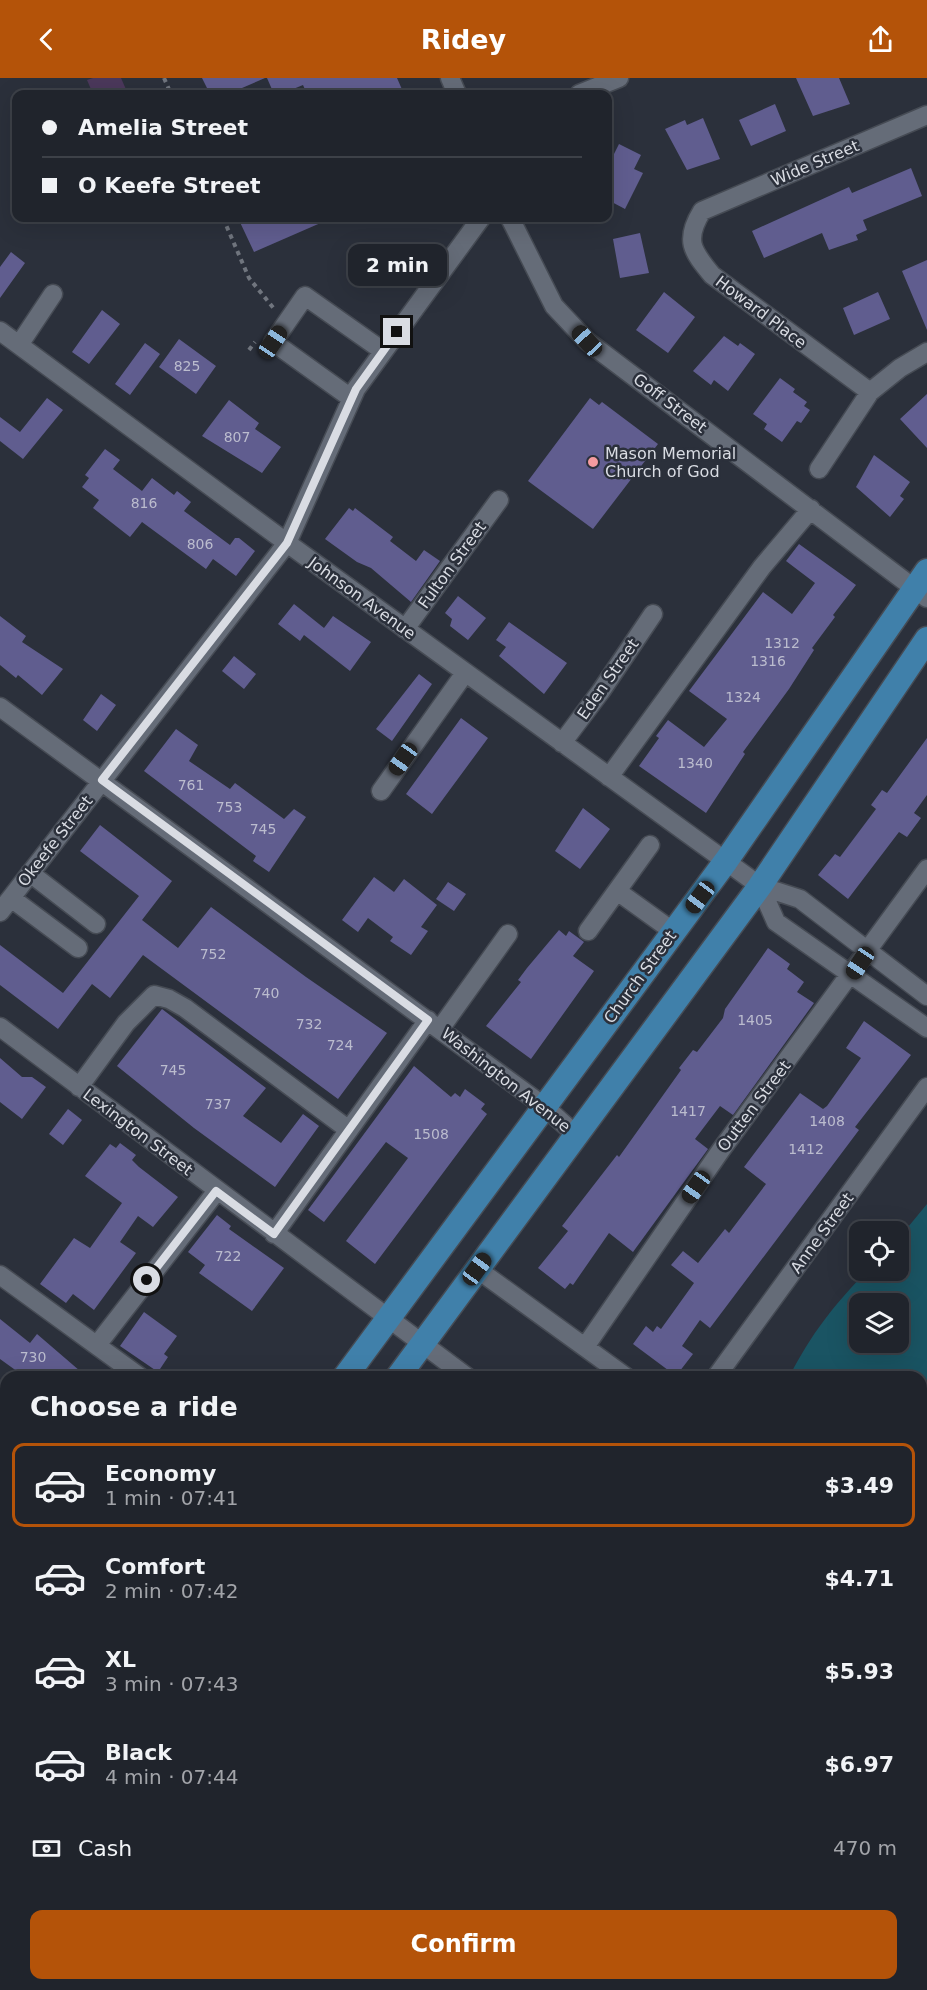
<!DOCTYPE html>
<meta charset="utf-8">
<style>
body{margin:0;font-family:"DejaVu Sans",sans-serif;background:#2d3038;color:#f1f3f6;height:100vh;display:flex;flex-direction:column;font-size:22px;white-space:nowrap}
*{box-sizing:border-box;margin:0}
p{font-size:20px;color:#a2a4a9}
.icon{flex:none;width:33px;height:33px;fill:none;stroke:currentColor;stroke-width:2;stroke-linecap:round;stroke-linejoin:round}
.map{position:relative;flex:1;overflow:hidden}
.details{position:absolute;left:0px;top:1293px;width:927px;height:620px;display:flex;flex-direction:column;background:#20242c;border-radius:18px 18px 0 0;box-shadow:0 6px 24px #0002,0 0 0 2px #3d4148}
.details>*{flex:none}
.guide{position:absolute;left:12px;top:12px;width:600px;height:132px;border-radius:12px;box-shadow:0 6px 24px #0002,0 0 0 2px #3d4148;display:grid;align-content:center;height:132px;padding:0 30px;background:#20242c}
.tools{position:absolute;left:849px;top:1143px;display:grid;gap:12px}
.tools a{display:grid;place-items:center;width:60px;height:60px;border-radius:12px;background:#20242c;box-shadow:0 6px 24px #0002,0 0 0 2px #3d4148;font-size:30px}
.end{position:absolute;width:27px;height:27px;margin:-14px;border:8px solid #d9dce3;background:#111;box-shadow:0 0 0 3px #111}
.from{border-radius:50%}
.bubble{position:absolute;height:42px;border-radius:12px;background:#20242c;box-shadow:0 6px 24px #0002,0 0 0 2px #3d4148;font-size:20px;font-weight:600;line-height:42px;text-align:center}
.car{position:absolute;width:18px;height:36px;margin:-18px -9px;border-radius:8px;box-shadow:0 0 4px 2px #0007;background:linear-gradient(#222 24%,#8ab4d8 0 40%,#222 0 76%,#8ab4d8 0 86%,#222 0)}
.guide b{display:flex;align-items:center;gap:21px;height:57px;font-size:22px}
.guide b+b{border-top:2px solid #3d4148}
.guide i{width:15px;height:15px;background:#f1f3f6}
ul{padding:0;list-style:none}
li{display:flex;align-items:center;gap:18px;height:84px;margin:0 12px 9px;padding:0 18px;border:3px solid transparent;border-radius:12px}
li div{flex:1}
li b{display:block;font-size:22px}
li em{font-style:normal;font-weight:600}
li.current{border-color:#b45309}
li>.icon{width:54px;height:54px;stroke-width:1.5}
h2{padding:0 30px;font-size:27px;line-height:72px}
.pay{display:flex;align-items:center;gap:15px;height:66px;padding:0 30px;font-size:22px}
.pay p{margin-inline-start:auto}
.primary-button{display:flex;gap:12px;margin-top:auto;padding:12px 30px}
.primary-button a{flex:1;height:69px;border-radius:12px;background:#b45309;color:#fff;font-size:24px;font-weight:600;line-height:69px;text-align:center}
header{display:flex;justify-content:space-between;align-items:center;height:78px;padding:0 30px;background:#b45309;color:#fff;font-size:27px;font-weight:600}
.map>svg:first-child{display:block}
</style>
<header><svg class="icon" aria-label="back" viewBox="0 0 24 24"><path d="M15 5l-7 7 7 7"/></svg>Ridey<svg class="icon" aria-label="share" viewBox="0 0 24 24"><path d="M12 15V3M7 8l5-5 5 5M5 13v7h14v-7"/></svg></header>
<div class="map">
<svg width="927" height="1912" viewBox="0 0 927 1912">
<rect width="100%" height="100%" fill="#2b303b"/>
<path fill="#4b385b" d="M 93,0 L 121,0 L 128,16 L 93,16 L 87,2 Z
M 927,1382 L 927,1912 L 504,1912 L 502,1907 L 921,1906 L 921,1384 Z"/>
<path fill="#1a5463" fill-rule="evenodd" d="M 927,1126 L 927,1315 L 921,1320 L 921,1299 L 789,1299 C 812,1255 833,1228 867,1193 L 898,1192 L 899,1160 ZM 860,1226 L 898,1226 L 898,1264 L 860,1264 Z"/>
<path fill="#605d8f" d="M 202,0 L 265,0 L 228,16 L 210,16 Z
M 267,0 L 397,0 L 404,16 L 307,16 L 303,7 L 281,16 L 274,16 Z
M 796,0 L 839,0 L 850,26 L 813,38 Z
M 775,26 L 786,53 L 751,68 L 739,42 Z
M 703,40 L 720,81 L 687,92 L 665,51 L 685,42 L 687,47 Z
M 619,66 L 641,77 L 634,91 L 643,95 L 625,131 L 608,122 L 608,88 Z
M 911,90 L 922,118 L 863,142 L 867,152 L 856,157 L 858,162 L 829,172 L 822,155 L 764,180 L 752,153 L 849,109 L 852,115 Z
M 238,140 L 332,140 L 254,174 Z
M 640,155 L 649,195 L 620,200 L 613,161 Z
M 11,174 L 25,185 L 0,220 L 0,189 Z
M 927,182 L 927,252 L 902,193 Z
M 664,214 L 695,239 L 668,275 L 636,252 Z
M 878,214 L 890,241 L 854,257 L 843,230 Z
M 102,232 L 120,246 L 89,286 L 72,274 Z
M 724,258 L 738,268 L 740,265 L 755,276 L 728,313 L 714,302 L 711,307 L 693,293 Z
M 179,261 L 216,288 L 196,316 L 159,289 Z
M 145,265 L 160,276 L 130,317 L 115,306 Z
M 780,300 L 795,311 L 793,314 L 807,324 L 804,328 L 810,332 L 801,345 L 797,343 L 782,364 L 764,351 L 767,346 L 753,336 Z
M 927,316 L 927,370 L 900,341 Z
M 47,320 L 63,332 L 23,381 L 0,363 L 0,339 L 20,354 Z
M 590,320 L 599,327 L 602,324 L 658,366 L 593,451 L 528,403 Z
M 229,322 L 259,345 L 255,351 L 281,369 L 262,395 L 202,358 Z
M 105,371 L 120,382 L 113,391 L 142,413 L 152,400 L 174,417 L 177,413 L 191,424 L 184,433 L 230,467 L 235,460 L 239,460 L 255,473 L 236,498 L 213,481 L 206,491 L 142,444 L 130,459 L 93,430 L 99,422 L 82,409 L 89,400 L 85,397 Z
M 874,377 L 910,404 L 900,418 L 904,421 L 890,439 L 856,409 Z
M 349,430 L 353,433 L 355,430 L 393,459 L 390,463 L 416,483 L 424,472 L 440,483 L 411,524 L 371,490 L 357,484 L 325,461 Z
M 799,466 L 856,507 L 833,537 L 835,539 L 812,570 L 814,572 L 789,611 L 743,674 L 745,676 L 706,735 L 639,688 L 659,660 L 656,658 L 668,642 L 704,669 L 727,641 L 689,613 L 763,514 L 792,536 L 815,505 L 786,483 Z
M 458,518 L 486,540 L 468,562 L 450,548 L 452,541 L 445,535 Z
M 294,526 L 324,550 L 333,538 L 371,564 L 350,593 L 304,557 L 300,563 L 278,546 Z
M 0,538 L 26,558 L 22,564 L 63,591 L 42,617 L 18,597 L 16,600 L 0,587 Z
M 509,544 L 567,585 L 544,616 L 499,578 L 506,569 L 496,562 Z
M 234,578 L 256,596 L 244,611 L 222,593 Z
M 419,596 L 432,606 L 392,663 L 376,651 Z
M 101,616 L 116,627 L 97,653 L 83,642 Z
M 461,640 L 488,660 L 432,736 L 406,716 Z
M 176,651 L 198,667 L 189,683 L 230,711 L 235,705 L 284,741 L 294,731 L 306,739 L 269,794 L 253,783 L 256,778 L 144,693 Z
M 927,660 L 927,717 L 914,735 L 921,740 L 907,759 L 899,754 L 848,821 L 818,797 L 835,776 L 840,779 L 876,731 L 871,727 L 882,712 L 887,715 Z
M 583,730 L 610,751 L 580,791 L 555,773 Z
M 100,747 L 172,803 L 142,842 L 178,870 L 211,829 L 306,899 L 387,955 L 338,1021 L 143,877 L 110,920 L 92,906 L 58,951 L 0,907 L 0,867 L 63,915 L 139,818 L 80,773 Z
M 374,799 L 394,814 L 404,801 L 437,827 L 421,849 L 428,853 L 411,877 L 390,863 L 393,859 L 368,840 L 358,854 L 342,842 Z
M 448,804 L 466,816 L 454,833 L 436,821 Z
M 559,852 L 566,858 L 569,853 L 584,864 L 573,878 L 594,893 L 531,981 L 486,948 L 521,904 L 518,902 L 527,890 Z
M 768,870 L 790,886 L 787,891 L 804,904 L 797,914 L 814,925 L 733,1037 L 720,1028 L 695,1061 L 708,1071 L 633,1174 L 609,1155 L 573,1207 L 570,1205 L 565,1211 L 538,1190 L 568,1153 L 562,1148 L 617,1077 L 619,1079 L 681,992 L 679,990 L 693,972 L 697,974 L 723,940 L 725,931 Z
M 162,931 L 266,1010 L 243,1038 L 281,1065 L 303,1036 L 319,1048 L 275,1109 L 194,1050 L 117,988 Z
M 864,943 L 911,977 L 855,1049 L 859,1052 L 710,1250 L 700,1242 L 682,1268 L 693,1276 L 676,1298 L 633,1266 L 646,1248 L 653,1254 L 657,1248 L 661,1251 L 694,1205 L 671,1187 L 683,1173 L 698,1185 L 725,1151 L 729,1155 L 766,1106 L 744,1089 L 800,1015 L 823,1031 L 827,1028 L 861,980 L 846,970 Z
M 0,980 L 22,999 L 32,999 L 46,1009 L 22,1041 L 0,1024 Z
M 414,988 L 451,1019 L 455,1015 L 460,1019 L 465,1011 L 485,1026 L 481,1031 L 487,1036 L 375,1186 L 346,1163 L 408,1080 L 386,1064 L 324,1144 L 308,1132 Z
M 68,1031 L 82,1042 L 63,1067 L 49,1056 Z
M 120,1065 L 136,1077 L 132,1082 L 139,1089 L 178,1119 L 153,1149 L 138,1138 L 120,1164 L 136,1175 L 94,1232 L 73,1216 L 66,1225 L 40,1206 L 74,1160 L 90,1170 L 122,1125 L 85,1098 L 110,1066 L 116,1070 Z
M 217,1137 L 231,1148 L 229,1151 L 284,1190 L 252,1233 L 199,1195 L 205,1187 L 188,1174 Z
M 144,1234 L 177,1258 L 164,1276 L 168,1279 L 158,1294 L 120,1268 Z
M 0,1241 L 30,1265 L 37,1256 L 87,1299 L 25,1299 L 0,1281 Z"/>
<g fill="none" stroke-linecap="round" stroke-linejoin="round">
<g stroke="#464b54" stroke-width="21">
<path id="minor" d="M 450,0 L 457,16
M 579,16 L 619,0
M 510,140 L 554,228 L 587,263 L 927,520
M 0,253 L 294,470 L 760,808 L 800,821 L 927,918
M 19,267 L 53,216
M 870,314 L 712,197 C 692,173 684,162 702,133 L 927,37
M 351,320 L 273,264 L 305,218 L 383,273
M 819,391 L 870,314 L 900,290 L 927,274
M 405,551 L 499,422
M 0,629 L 545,1029 L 576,1057
M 562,665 L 601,613 L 653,536
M 609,699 L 762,489 L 811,431
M 381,713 L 465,595
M 30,795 L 96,846
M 760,808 L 776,844 L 927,950
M 617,813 L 674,854
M 11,820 L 78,870
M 0,834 L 287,465 L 356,311 L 481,140
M 588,853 L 650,767
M 0,949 L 467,1299
M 440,951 L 508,856
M 79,1009 L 126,945 L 154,917 L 169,921 L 185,930 L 349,1052
M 274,1156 L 428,942
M 477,1191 L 626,1299
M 0,1197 L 140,1299
M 97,1267 L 216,1114
M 585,1269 L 721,1072 L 927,791
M 716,1299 L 927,1009
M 921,1399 L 927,1397
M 921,1453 L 927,1457
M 0,1495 L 6,1500
M 921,1596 L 927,1600
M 0,1641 L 6,1645
M 921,1744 L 927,1748
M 921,1898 L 927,1902
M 706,1906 L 714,1912
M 190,1912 L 194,1906
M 544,1912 L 548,1906
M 633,1912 L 636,1906
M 796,1912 L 800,1906
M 883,1912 L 886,1906"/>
</g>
<g stroke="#464b54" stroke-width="27">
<path id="major" d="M 345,1299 L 726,783 L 927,493
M 398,1299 L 760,808 L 927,561
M 0,1767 L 6,1759
M 0,1837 L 6,1829"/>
</g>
<path stroke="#70757e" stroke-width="4" stroke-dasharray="4.5 4.5" stroke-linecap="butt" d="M 164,0 L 171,16
M 223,140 L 249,200 L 275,232
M 249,272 L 255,264"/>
<use href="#minor" stroke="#656c78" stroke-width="18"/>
<use href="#major" stroke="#4080aa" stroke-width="24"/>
</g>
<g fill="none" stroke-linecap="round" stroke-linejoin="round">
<path stroke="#d9dce3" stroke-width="8" d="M 147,1202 L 216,1113 L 274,1156 L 428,942 L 102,702 L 287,465 L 356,311 L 397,254"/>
</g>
<circle fill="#f49b9f" stroke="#2b303b" stroke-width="2" cx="593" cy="384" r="6"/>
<g text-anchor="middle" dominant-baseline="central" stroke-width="5" stroke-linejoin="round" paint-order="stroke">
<g font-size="14" fill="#bbbcce">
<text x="187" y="288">825</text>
<text x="237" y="359">807</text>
<text x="144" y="425">816</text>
<text x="200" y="466">806</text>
<text x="782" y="565">1312</text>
<text x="768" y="583">1316</text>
<text x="743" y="619">1324</text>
<text x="695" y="685">1340</text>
<text x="191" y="707">761</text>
<text x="229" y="729">753</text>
<text x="263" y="751">745</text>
<text x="213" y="876">752</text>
<text x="266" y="915">740</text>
<text x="755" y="942">1405</text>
<text x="309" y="946">732</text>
<text x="340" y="967">724</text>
<text x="173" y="992">745</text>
<text x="218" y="1026">737</text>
<text x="688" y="1033">1417</text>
<text x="827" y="1043">1408</text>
<text x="431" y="1056">1508</text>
<text x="806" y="1071">1412</text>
<text x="228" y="1178">722</text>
<text x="33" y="1279">730</text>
</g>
<g font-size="16" fill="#d9dce3" stroke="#2b303b">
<text transform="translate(815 85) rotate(-23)">Wide Street</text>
<text transform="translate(761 234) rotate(37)">Howard Place</text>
<text transform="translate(670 325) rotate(37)">Goff Street</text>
<text transform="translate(452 487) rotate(-54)">Fulton Street</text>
<text transform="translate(362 520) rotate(36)">Johnson Avenue</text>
<text transform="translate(608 601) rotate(-55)">Eden Street</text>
<text transform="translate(55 763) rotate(-52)">Okeefe Street</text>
<text transform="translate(640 899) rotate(-54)">Church Street</text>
<text transform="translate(506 1002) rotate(38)">Washington Avenue</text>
<text transform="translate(754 1028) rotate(-53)">Outten Street</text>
<text transform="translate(138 1054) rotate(37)">Lexington Street</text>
<text transform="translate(822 1155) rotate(-54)">Anne Street</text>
</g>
<g font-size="16" fill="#d9dce3" stroke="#2b303b" text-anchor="start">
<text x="605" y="375">Mason Memorial<tspan x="605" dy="18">Church of God</tspan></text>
</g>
</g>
</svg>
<div class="tools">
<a><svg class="icon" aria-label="locate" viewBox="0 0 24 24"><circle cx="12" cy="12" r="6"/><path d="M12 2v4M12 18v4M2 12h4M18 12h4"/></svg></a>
<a><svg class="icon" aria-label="layers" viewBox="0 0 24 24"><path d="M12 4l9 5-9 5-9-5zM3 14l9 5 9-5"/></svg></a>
</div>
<i class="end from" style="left:147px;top:1202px"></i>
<i class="end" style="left:397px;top:254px"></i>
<div class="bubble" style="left:348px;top:166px;width:99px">2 min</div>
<i class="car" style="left:587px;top:263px;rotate:317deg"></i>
<i class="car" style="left:273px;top:264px;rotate:34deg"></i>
<i class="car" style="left:403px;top:681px;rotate:215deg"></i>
<i class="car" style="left:700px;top:819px;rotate:217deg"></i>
<i class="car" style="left:860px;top:885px;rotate:214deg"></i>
<i class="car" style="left:696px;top:1109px;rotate:215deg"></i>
<i class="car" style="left:477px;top:1191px;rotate:36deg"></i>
<div class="guide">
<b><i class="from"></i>Amelia Street</b>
<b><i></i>O Keefe Street</b>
</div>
<section class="details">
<h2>Choose a ride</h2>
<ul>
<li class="current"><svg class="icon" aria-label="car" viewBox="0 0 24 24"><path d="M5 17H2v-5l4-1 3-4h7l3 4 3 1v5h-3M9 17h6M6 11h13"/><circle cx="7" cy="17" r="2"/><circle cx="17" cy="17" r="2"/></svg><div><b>Economy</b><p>1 min · 07:41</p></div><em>$3.49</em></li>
<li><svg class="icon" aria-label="car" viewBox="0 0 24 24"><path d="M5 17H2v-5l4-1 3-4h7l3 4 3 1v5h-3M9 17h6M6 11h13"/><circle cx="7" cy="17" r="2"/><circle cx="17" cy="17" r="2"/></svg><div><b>Comfort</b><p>2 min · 07:42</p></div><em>$4.71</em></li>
<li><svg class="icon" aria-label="car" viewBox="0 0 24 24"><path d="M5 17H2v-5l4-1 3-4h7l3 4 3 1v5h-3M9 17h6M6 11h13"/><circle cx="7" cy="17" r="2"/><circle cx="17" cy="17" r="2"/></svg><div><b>XL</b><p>3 min · 07:43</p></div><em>$5.93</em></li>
<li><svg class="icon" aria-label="car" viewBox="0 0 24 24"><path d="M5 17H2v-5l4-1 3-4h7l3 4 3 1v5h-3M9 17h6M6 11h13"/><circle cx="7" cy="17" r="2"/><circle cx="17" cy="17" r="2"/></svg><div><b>Black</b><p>4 min · 07:44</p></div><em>$6.97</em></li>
</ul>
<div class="pay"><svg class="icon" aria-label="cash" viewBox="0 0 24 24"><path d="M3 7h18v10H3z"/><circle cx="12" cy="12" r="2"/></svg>Cash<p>470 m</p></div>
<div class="primary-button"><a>Confirm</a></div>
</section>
</div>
